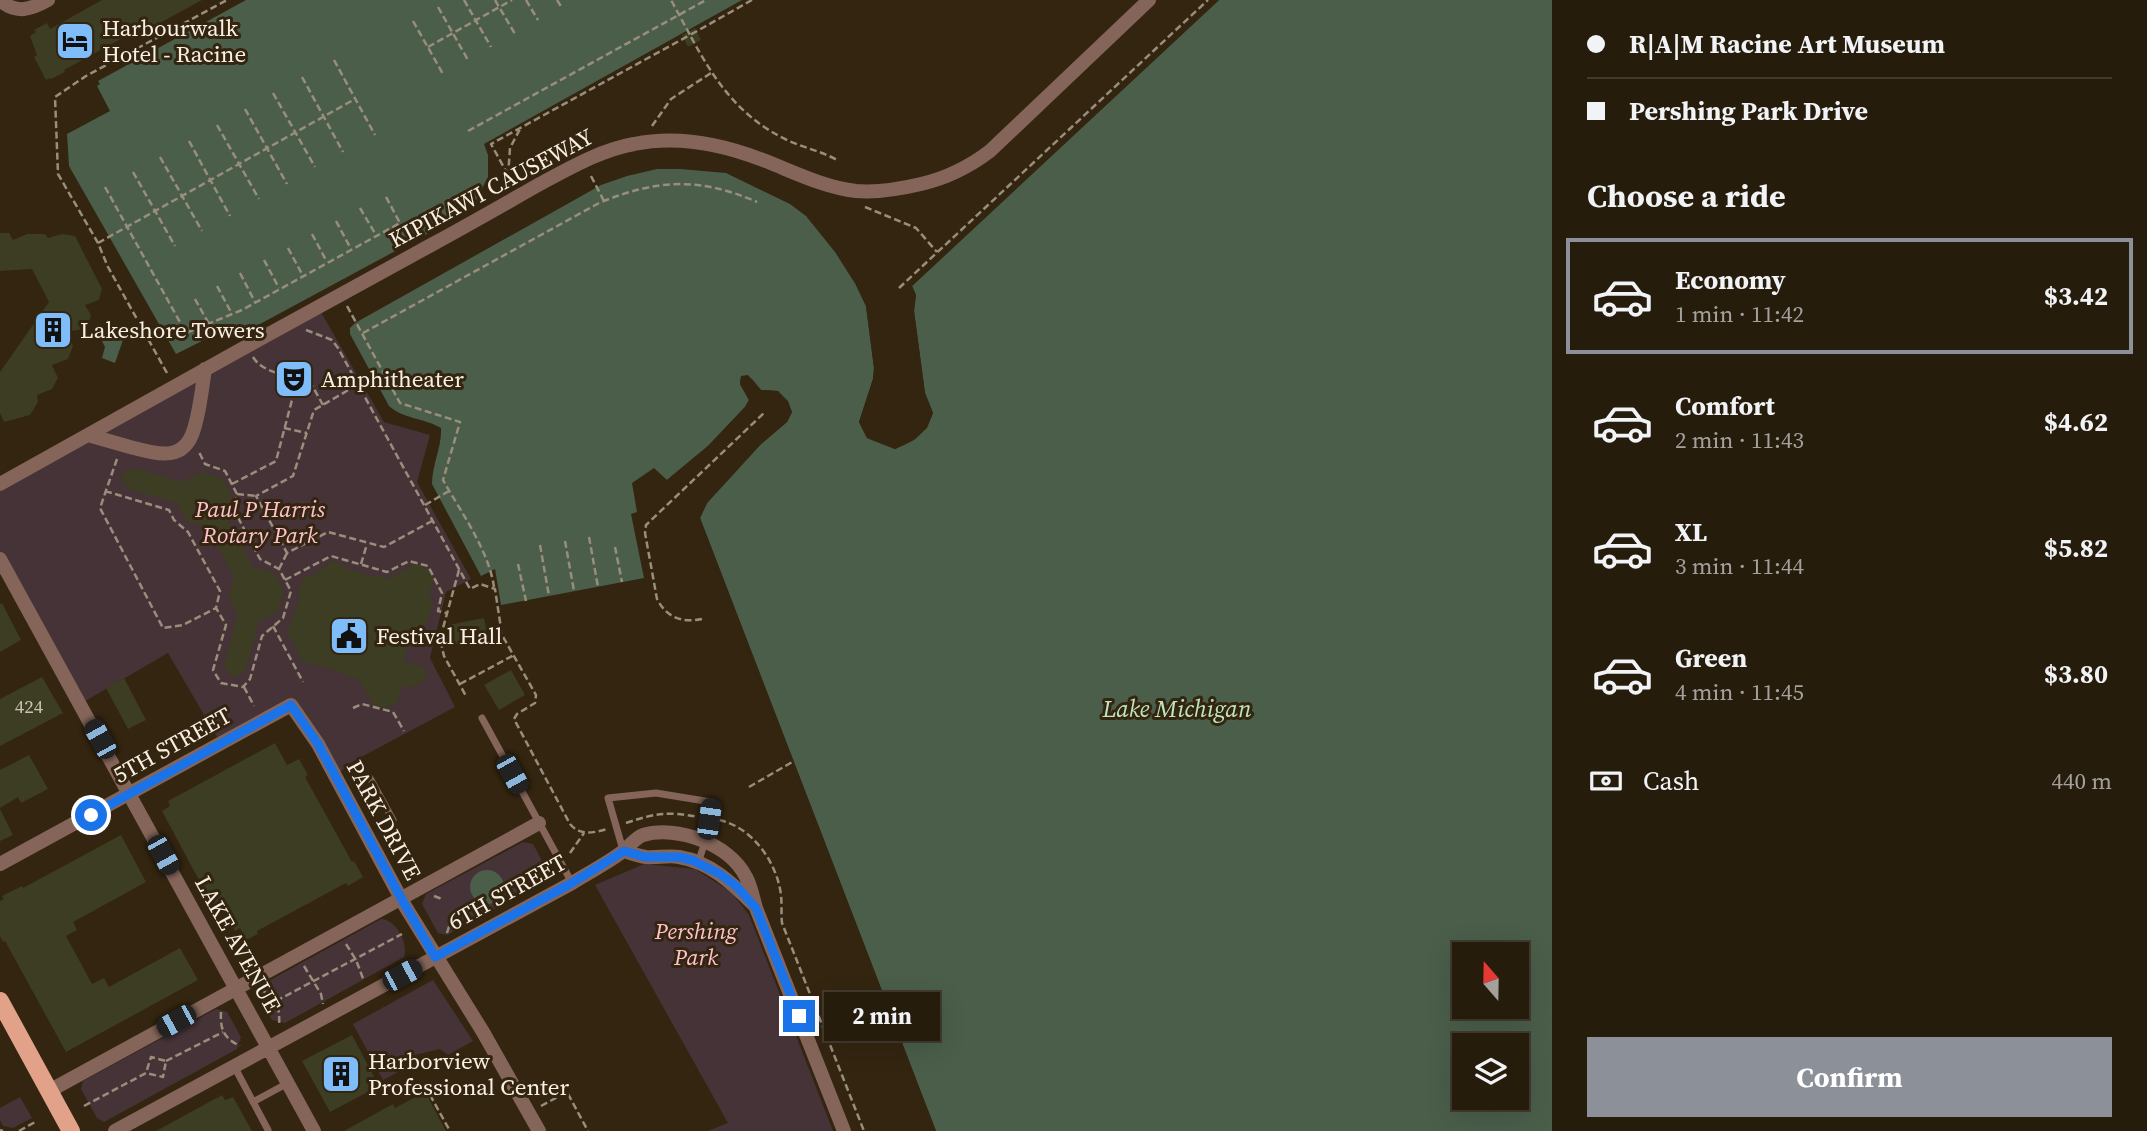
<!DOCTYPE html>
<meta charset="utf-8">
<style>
body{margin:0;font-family:"Source Serif 4",serif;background:#32291a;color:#f1f3f6;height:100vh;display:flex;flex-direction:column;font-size:26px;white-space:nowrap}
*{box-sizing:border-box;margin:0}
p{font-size:23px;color:#a4a19d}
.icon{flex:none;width:38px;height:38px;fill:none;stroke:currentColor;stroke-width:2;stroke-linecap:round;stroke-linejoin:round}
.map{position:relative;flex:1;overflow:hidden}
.side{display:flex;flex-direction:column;background:#261c0c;width:595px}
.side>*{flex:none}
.banner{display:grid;align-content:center;height:154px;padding:0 35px;background:#261c0c}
.needle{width:46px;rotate:340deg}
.fabs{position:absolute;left:1452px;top:942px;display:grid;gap:14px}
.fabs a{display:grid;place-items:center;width:77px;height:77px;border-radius:0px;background:#261c0c;box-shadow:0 7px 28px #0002,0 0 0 2px #423a2d;font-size:35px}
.end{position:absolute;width:32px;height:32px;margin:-16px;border:9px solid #1a73e8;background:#fff;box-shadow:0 0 0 4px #fff}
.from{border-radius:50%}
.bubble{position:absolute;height:49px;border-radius:0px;background:#261c0c;box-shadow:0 7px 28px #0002,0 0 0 2px #423a2d;font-size:23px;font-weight:700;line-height:49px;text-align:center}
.car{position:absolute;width:21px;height:42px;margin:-21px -10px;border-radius:9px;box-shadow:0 0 5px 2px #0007;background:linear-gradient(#222 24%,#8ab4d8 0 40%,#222 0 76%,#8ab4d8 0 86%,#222 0)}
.banner b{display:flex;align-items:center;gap:24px;height:66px;font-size:26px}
.banner b+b{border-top:2px solid #423a2d}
.banner i{width:18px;height:18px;background:#f1f3f6}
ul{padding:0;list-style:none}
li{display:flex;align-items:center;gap:21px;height:116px;margin:0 14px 10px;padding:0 21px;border:4px solid transparent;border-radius:0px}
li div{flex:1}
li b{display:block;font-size:26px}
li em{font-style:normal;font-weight:700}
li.active{border-color:#8c9099}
li>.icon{width:63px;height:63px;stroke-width:1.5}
h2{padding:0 35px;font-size:32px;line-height:84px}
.pay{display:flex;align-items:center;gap:18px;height:77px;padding:0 35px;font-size:26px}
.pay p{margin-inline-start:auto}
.primary-button{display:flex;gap:14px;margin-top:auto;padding:14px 35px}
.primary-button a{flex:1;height:80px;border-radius:0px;background:#8c9099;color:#fff;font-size:28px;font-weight:700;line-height:80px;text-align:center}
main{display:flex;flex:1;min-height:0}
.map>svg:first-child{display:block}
</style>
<main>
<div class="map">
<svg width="1552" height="1131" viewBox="0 0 1552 1131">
<rect width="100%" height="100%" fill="#332510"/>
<path fill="#463337" d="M 318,307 L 384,422 L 430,435 L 417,482 L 471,579 L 446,592 L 430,658 L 455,707 L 350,763 L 336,776 L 291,705 L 221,744 L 168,653 L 80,704 L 0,559 L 0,484 Z
M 523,842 L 533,844 L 548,872 L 545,882 L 447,935 L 438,933 L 422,904 L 426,894 Z
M 644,864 L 695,869 L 731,892 L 749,915 L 833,1131 L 708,1131 L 728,1123 L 595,885 Z
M 381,919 C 396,919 409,944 404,957 L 285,1023 L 272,1020 L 258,995 L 263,984 Z
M 433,980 L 473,1041 L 448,1055 L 440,1049 L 402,1058 L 398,1072 L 383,1080 L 353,1024 Z
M 216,1009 L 227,1012 L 241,1037 L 237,1049 L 104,1122 L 97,1118 L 81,1089 L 83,1081 Z
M 20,1097 L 32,1118 L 13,1128 L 3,1126 L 0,1120 L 0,1108 Z"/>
<path fill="#4a5e4a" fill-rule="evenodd" d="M 246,0 L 742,0 L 484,144 L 488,155 L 488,177 L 474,204 L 438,228 L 247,331 L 216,334 L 176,354 L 69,166 L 67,134 L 110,111 L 97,86 L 100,84 L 98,81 Z
M 1219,0 L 1552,0 L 1552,1131 L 936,1131 L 700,518 L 707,503 L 761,444 L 787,422 L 792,412 L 778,391 L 761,390 L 752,379 L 741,376 L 740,384 L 749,400 L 745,407 L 708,446 L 667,480 L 654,468 L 632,483 L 637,512 L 631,514 L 644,578 L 501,605 L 495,569 L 481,576 L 432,484 C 432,464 442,447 441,428 C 424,418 403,419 389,406 L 350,334 L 350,328 L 355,323 L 601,185 L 627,176 L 657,169 L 680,169 L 726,173 L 790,204 L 806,216 L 835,252 L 856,285 L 866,306 L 874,368 L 873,379 L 859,422 L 867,438 L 895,449 C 916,440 924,435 933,413 L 925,393 L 914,311 L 916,295 L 912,286 ZM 1465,954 L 1517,954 L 1517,1006 L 1465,1006 ZM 1465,1045 L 1517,1045 L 1517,1097 L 1465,1097 Z
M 110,333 L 124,337 L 115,363 L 102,358 L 105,347 L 102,341 L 105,334 Z
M470 887a17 17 0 1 1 34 0a17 17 0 1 1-34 0Z"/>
<path fill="#332510" d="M 1214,0 L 1219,0 L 912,286 L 916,295 L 914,311 L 925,393 L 933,413 L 927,428 L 914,440 L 895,449 L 867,438 L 859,422 L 873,379 L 874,368 L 866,306 L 856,285 L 859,283 L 870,305 L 878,368 L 877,380 L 863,422 L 869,435 L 895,445 L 912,437 L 924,426 L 929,413 L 921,394 L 911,311 L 913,295 L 909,284 Z
M 748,375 L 761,390 L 778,391 L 788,401 L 792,412 L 787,422 L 761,444 L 707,503 L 700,518 L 936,1131 L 932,1131 L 697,519 L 704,500 L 758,441 L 784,419 L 788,412 L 785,402 L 776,395 L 759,393 L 750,381 L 744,379 L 743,384 L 752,400 L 748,409 L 710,448 L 670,483 L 667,480 L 708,446 L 745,407 L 749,400 L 740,384 L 741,376 Z"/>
<path fill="#3c3d23" d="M 102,0 L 202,0 L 151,28 L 148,24 L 64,70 L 65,72 L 51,79 L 50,78 L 46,80 L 34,57 L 37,55 L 30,36 L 36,32 L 34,30 L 47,23 L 50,29 Z
M 695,28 L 701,40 L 688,47 L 682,35 Z
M 0,233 L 9,233 L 13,240 L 27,234 L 45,234 L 48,238 L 62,234 L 75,236 L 102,289 L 99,300 L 85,305 L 91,315 L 88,328 L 67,332 L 73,346 L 68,359 L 52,365 L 58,378 L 52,389 L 37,395 L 38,402 L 30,415 L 4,422 L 0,413 L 0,372 L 49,302 L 32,269 L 0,271 Z
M 134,468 L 183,482 L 201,472 L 222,478 L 232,496 L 226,517 L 253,567 L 274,573 L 284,591 L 278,611 L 259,622 L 245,671 L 232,678 L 224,665 L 238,616 L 229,598 L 234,577 L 207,527 L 187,521 L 177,503 L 128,489 L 120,475 Z
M 331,561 L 344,565 L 345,568 L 374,577 L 377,575 L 387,579 L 415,564 L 427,568 L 434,580 L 429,593 L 433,602 L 426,625 L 412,633 L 403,661 L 423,667 L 427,674 L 425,680 L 412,687 L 406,686 L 401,688 L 398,702 L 387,708 L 373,705 L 360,680 L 344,675 L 343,672 L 302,662 L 292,639 L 288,638 L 287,634 L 300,597 L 298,594 L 304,576 L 311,576 L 326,567 L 328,563 Z
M 2,603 L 21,640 L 0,652 L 0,604 Z
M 484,618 L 488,639 L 452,645 L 448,625 Z
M 511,670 L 525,695 L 499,710 L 484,685 Z
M 42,677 L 63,713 L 0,746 L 0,699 Z
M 124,678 L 146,720 L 128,729 L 106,688 Z
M 275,743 L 287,765 L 299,759 L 308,775 L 305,777 L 352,862 L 354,861 L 363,877 L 348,886 L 346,883 L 257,931 L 258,934 L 246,940 L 240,928 L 235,931 L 223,908 L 216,912 L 162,811 L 170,806 L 168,801 Z
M 29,755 L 48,789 L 21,803 L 18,797 L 0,808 L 0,770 Z
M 0,809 L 13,835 L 0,841 Z
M 121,835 L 146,882 L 73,922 L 77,930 L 66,936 L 92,984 L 104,978 L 109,987 L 180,948 L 198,980 L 66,1052 L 5,941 L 3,942 L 0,936 L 0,901 L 4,899 L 2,896 L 22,886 L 23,888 Z
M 352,1035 L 379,1086 L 330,1112 L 302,1061 Z
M 425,1092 L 446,1131 L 344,1131 L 393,1104 L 395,1108 Z
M 222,1095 L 225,1100 L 233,1097 L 252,1131 L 156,1131 Z"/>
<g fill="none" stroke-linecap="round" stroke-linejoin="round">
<path stroke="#998d7c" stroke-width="2.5" stroke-dasharray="7 3.5" stroke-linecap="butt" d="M 464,0 L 491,47
M 495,0 L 515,34
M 526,0 L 538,20
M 557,0 L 562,8
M 752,0 L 690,35 C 714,80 739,117 787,140 C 804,148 821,151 837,160
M 438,7 L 468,60
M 413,21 L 443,74
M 428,47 L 512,0
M 334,60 L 375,135
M 302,77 L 343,152
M 273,93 L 315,167
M 245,109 L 287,184
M 217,125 L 259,199
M 652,126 L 671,99 L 711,73
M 468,131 L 706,0
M 189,141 L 230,216
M 160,157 L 202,231
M 133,172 L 175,246
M 508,176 L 510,148 L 520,129
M 591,176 L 604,201
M 513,184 L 491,144 L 690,35 L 671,0
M 105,187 L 186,333 L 242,310 L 400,223 L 385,195
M 865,207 L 916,228 L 937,252
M 360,208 L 376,235
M 336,221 L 351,249
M 312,234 L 327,262
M 98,243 L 355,99
M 288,248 L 303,276
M 264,260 L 279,288
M 240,273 L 255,302
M 217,286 L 232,314
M 899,288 L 1208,0
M 195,299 L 209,324
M 347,306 L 400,403 L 460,422 L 443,480 C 461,512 489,551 494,587
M 306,330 L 332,340 L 338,348 L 470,589 L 480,584 L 495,589 L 502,635 L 536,695 L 535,703 L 517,714 L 514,719 L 570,824 C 580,836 593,833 607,829
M 363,333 L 599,203 C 657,179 699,177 757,202
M 253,357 C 263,374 292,376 309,380 L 323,405
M 167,373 L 108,267 L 98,243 L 58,174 L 55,97 L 86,76 L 227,0
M 357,385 L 314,410 L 293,476 L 256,496 L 287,553 L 328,532 L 384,547 L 432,521
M 284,428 L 307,433
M 117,459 L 100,508 L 163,628 L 183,625 L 216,608
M 232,484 L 276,461 L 298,377
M 105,491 L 169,510 L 174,520 L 188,532 L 220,591 L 216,608 L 226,625 L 213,670 L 221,683 L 243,687 L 250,679 L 262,636 L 283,618 L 291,591 L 279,569 L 260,559 L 234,510 L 237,494 L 225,471 L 205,464 L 199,452
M 237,494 L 256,496
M 425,505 L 449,491
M 589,537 L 598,587
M 565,541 L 574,591
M 540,545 L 549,596
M 615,547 L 622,582
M 361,564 L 367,544
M 518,564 L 526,601
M 279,569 L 287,553
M 459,570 L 440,639 L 444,656 L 466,696
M 285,580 L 331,556 L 387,572 L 409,561 L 428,566 L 442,593 L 438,611 L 446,613
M 702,619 C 682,623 667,618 657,599 L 645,533 L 646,525 L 764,413
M 273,626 L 303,682
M 460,684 L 514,655
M 244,687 L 254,706
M 353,708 L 362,704 L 393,712 L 404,731
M 749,787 L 794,761
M 719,820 C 752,827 777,862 781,895 C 782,904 781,913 782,923 L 864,1131
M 626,823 C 656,813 668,811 698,817
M 570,853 L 584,833
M 531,874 L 548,879
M 434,896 L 442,899
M 447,933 L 452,917
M 346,944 L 356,960 L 364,981
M 304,966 L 321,994 L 323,1004
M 263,991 C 278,999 280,1009 279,1026
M 276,1001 L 402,934
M 221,1012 C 220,1030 224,1038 240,1046
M 166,1061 L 223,1032
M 406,1096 L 425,1086 L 450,1131
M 84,1106 L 146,1073 L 163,1077 L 166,1061 L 151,1057 L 146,1073
M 541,1106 L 567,1092 L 588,1131
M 0,1130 L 3,1131
M 19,1131 L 37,1121"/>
<path stroke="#856559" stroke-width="7" d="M 482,718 L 572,883
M 370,778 L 393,820
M 623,850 L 608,798 L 656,793 L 711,802 L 705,842 L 698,863
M 234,1066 L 268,1130
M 253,1102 L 288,1083"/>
<path stroke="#856559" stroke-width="14" d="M 0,0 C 16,15 32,9 48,0
M 88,435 C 102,439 116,443 130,447 C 157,454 184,463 194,429 C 200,410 202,388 205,369
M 0,484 C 144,403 288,323 433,244 C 468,225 503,205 538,185 C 568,169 600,150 634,144 C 677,135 722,144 763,160 C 794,172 823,187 856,191 C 879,193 900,189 921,184 C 947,178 969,167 990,151 L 1149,0
M 0,559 L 314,1131
M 624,851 C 631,853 638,856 646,857 C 657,858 668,855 679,857 C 710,862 732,883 753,904
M 0,864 L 291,705 L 318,744 L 405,906 L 483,1032 L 539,1131
M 49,1091 L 539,823
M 115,1131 L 572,883 C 588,873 606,864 622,852 C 629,847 635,838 643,835 C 677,825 730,844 746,877 C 751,886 753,898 756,908 L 844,1131"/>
<path stroke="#e2a189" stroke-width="18" d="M 0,1001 L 71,1131"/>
</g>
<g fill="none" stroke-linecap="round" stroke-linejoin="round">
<path stroke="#1a73e8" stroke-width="9" d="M 91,815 L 291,705 L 318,744 L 401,898 L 435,957 L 572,883 L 624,851 L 645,857 L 679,857 L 692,860 L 720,874 L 736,886 L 756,908 L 799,1016"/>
</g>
<defs>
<g id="hotel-square" transform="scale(2.0125)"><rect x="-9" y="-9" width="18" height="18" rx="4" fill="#7ebdf9" stroke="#332510"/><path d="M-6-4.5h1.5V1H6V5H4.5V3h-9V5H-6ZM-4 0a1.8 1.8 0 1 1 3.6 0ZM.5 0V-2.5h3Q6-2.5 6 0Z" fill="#111"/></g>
<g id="building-square" transform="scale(2.0125)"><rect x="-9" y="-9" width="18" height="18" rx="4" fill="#7ebdf9" stroke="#332510"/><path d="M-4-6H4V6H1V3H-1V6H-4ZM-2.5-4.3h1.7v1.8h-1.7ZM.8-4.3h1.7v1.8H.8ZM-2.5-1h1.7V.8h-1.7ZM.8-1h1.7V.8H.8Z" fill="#111"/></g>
<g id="theatre-square" transform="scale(2.0125)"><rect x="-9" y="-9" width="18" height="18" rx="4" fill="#7ebdf9" stroke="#332510"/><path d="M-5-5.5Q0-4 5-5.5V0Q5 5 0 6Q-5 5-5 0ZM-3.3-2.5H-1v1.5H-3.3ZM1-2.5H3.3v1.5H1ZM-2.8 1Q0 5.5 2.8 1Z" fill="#111"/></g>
<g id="civic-square" transform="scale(2.0125)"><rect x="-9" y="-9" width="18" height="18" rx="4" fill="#7ebdf9" stroke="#332510"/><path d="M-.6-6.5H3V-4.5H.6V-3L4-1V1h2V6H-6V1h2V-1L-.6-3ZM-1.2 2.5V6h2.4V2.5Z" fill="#111"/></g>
</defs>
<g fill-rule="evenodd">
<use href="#hotel-square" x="75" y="41"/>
<use href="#building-square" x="53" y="330"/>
<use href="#theatre-square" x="294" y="379"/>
<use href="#civic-square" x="349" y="636"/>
<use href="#building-square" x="341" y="1074"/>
</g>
<g text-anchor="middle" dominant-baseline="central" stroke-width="6" stroke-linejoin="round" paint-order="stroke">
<g font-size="19" fill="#cac2b2">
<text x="29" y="706">424</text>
</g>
<g font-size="23" fill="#f9efe2" stroke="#332510" text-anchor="start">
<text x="102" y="28">Harbourwalk<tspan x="102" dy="26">Hotel - Racine</tspan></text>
<text x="80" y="330">Lakeshore Towers</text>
<text x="321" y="379">Amphitheater</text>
<text x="376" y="636">Festival Hall</text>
<text x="368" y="1061">Harborview<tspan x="368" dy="26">Professional Center</tspan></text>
</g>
<g font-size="23" fill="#f9efe2" stroke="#332510">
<text transform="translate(491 188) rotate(-28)">KIPIKAWI CAUSEWAY</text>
<text transform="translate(172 745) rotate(-29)">5TH STREET</text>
<text transform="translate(384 820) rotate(62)">PARK DRIVE</text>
<text transform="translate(507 892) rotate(-29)">6TH STREET</text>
<text transform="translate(238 944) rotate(61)">LAKE AVENUE</text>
</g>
<g font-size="23" font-style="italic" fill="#ffc2cd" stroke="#332510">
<text x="260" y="509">Paul P Harris<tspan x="260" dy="26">Rotary Park</tspan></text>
<text x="696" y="931">Pershing<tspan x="696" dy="26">Park</tspan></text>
</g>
<g font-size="24" font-style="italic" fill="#bde6bd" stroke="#332510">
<text x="1177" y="708">Lake Michigan</text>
</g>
</g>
</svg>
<div class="fabs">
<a><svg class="needle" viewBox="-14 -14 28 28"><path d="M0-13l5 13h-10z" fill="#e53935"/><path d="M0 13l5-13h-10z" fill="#a4a19d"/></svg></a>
<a><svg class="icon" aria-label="layers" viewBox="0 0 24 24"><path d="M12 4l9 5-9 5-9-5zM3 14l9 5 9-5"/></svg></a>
</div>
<i class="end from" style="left:91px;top:815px"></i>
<i class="end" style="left:799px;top:1016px"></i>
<div class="bubble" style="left:824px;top:992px;width:116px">2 min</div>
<i class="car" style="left:100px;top:739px;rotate:331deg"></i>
<i class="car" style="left:512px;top:774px;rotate:151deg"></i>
<i class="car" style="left:709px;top:819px;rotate:8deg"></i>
<i class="car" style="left:163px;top:855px;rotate:151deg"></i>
<i class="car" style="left:402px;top:975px;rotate:62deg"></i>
<i class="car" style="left:176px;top:1021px;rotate:241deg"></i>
</div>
<section class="side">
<div class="banner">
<b><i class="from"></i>R|A|M Racine Art Museum</b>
<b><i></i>Pershing Park Drive</b>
</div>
<h2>Choose a ride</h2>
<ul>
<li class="active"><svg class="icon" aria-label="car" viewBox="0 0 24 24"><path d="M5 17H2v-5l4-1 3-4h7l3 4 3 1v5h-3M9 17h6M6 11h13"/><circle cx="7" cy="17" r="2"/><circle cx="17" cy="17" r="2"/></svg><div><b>Economy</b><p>1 min · 11:42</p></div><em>$3.42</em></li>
<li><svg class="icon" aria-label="car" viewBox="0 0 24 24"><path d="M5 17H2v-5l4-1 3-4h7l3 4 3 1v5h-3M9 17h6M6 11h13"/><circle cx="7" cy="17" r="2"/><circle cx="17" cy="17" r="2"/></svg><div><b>Comfort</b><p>2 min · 11:43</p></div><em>$4.62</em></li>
<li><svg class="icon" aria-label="car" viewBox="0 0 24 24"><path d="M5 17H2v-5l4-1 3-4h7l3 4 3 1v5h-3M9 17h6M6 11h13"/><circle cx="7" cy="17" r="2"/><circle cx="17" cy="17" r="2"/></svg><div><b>XL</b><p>3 min · 11:44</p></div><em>$5.82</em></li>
<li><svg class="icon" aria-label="car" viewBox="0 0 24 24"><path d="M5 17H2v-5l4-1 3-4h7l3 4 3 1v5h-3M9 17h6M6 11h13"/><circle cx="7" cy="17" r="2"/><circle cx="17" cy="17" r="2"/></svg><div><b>Green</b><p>4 min · 11:45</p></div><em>$3.80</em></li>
</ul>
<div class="pay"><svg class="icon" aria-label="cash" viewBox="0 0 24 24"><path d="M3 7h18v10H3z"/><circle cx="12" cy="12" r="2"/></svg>Cash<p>440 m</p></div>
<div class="primary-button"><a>Confirm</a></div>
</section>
</main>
